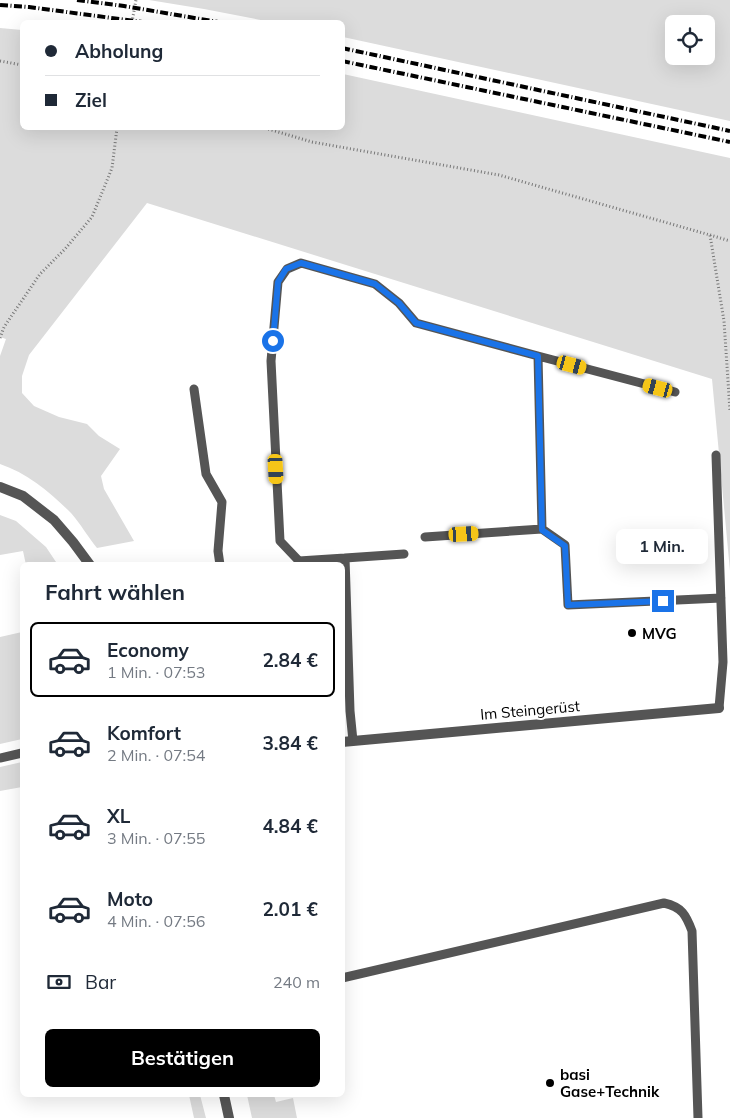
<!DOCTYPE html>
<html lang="de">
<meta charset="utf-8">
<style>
body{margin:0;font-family:Mulish,sans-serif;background:#f6f6f7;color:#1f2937;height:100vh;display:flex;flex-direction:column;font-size:19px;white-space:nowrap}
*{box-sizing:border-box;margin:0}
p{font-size:16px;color:#747a83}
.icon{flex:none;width:28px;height:28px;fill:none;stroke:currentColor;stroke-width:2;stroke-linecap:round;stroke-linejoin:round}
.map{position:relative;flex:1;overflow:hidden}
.sheet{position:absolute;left:20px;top:562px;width:325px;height:535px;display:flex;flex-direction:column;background:#fff;border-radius:8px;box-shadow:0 5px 20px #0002}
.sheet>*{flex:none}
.banner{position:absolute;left:20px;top:20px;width:325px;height:110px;border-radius:8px;box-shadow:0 5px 20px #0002;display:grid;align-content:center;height:110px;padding:0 25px;background:#fff}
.buttons{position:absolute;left:665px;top:15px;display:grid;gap:10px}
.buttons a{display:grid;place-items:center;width:50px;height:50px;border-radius:8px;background:#fff;box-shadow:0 5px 20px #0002;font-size:25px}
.end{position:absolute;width:22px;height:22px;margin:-11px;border:6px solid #1a73e8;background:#fff;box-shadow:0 0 0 2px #fff}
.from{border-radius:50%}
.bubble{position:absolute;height:35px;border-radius:8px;background:#fff;box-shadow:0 5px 20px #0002;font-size:16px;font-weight:700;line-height:35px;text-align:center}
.car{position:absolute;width:15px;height:30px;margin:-15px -8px;border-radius:6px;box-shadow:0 0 4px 1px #0007;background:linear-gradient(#f5c518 24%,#345 0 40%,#f5c518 0 76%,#345 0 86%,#f5c518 0)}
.banner b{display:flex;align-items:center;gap:18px;height:48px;font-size:19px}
.banner b+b{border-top:1px solid #e0e1e3}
.banner i{width:12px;height:12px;background:#1f2937}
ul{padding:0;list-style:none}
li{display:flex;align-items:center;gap:15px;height:75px;margin:0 10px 8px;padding:0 15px;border:2px solid transparent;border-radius:8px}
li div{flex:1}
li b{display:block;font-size:19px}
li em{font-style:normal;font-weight:700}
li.selected{border-color:#000}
li>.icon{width:45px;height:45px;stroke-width:1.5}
h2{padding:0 25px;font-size:22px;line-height:60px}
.pay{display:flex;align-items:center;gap:12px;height:55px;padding:0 25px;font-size:19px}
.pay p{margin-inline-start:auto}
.cta{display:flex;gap:10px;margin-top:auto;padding:10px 25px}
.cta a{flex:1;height:58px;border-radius:8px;background:#000;color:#fff;font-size:20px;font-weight:700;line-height:58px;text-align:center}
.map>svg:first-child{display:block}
</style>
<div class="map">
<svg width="730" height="1118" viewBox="0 0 730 1118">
<rect width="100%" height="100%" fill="#fff"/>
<path fill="#dcdcdc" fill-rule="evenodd" d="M 149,0 L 730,0 L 730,121 L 343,37 L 342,22 L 271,22 L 204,9 ZM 674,24 L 706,24 L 706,56 L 674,56 Z
M 0,28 L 22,30 L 22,128 L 342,128 L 343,74 L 730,158 L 730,571 L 712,379 L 147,203 L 29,355 L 22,376 L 22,393 L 34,406 L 59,417 L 87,424 L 99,436 L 120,449 L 101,476 L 104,489 L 134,541 L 97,548 C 88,537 80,523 71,513 C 51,493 27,473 0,464 L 0,356 L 6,339 L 0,337 Z
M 0,515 L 16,521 L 46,547 L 58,565 L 26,565 L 23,551 L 0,555 Z
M 22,632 L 22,739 L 0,744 L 0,637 Z
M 22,762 L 22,787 L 0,791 L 0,767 Z
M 189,1095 L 200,1095 L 206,1118 L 194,1118 Z
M 247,1095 L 274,1095 L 276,1102 L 293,1098 L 297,1118 L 252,1118 Z"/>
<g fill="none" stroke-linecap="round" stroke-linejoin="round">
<path stroke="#777" stroke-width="3" stroke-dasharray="1 2.5" stroke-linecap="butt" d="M 132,22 L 136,0
M 0,61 L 22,65
M 265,128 L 312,142 L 499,175 L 710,235 L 724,321 L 730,411
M 710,235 L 730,241
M 0,338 L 4,327 L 40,274 L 65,249 L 92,217 L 112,168 L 117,128"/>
<path stroke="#555" stroke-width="9" d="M 538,356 L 675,392
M 194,389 L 206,474 L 222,502 L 218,551 L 220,565
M 716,455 L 723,662 L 719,708
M 425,537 L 542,529 L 565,545 L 568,605 L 721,598
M 345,558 L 299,561 L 280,541 L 271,361 L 278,282 L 287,269 L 301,263 L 375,284 L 399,303 L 416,323 L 538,356 L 542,529
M 353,741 L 350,711 L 345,558 L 404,554
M 0,758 L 22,753
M 342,978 L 664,903 C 682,907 686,915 692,931 L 698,1118"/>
<path stroke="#555" stroke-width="10" d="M 0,487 L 23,496 L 54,520 L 73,542 L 90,565
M 342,742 L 719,708
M 224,1095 L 229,1118"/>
<path stroke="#000" stroke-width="4" stroke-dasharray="8 2.5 1 2.5" stroke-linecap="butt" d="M 77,0 L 124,6 L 218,22
M 0,5 L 29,7 L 142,22
M 342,48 L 730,131
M 342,61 L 730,142"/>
</g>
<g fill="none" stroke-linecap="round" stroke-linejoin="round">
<path stroke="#1a73e8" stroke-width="6" d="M 273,341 L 278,282 L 286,269 L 301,263 L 375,284 L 399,303 L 416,323 L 538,356 L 542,530 L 565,546 L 568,605 L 663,601"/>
</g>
<g fill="#000" stroke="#fff" stroke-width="2">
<circle cx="632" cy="633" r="5"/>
<circle cx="550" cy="1083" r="5"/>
</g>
<g text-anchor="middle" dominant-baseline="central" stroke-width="4" stroke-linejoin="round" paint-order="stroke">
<g font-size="15" font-weight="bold" fill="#000" stroke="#fff" text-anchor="start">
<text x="642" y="633">MVG</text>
<text x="560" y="1074">basi<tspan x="560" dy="17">Gase+Technik</tspan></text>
</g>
<g font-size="15" fill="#000" stroke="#fff">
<text transform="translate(530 710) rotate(-5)">Im Steingerüst</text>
</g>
</g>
</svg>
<div class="buttons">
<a><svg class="icon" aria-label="locate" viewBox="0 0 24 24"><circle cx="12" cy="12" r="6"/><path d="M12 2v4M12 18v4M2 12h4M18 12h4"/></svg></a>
</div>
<i class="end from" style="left:273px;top:341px"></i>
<i class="end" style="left:663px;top:601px"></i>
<div class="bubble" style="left:616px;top:529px;width:92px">1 Min.</div>
<i class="car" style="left:572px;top:365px;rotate:105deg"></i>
<i class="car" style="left:658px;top:388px;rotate:285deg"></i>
<i class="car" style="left:276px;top:469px;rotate:177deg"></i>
<i class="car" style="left:464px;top:534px;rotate:87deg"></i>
<div class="banner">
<b><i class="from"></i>Abholung</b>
<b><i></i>Ziel</b>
</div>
<section class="sheet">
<h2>Fahrt wählen</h2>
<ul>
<li class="selected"><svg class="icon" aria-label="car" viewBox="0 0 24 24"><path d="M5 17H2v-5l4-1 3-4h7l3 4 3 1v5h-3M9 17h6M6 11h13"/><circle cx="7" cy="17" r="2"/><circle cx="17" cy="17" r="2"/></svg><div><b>Economy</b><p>1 Min. · 07:53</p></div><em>2.84 €</em></li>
<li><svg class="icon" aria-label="car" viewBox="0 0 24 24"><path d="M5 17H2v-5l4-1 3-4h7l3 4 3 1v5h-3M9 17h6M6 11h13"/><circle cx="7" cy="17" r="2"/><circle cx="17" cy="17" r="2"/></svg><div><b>Komfort</b><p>2 Min. · 07:54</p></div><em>3.84 €</em></li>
<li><svg class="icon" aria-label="car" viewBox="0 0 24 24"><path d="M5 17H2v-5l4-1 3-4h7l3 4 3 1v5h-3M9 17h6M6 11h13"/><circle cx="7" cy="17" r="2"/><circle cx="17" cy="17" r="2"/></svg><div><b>XL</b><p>3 Min. · 07:55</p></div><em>4.84 €</em></li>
<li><svg class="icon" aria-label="car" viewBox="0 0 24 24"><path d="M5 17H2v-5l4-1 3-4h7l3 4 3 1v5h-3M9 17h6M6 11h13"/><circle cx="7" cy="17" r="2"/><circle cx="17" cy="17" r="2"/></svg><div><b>Moto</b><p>4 Min. · 07:56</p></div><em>2.01 €</em></li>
</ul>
<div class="pay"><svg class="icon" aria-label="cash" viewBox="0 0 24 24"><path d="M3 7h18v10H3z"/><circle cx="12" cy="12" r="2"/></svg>Bar<p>240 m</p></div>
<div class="cta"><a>Bestätigen</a></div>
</section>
</div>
